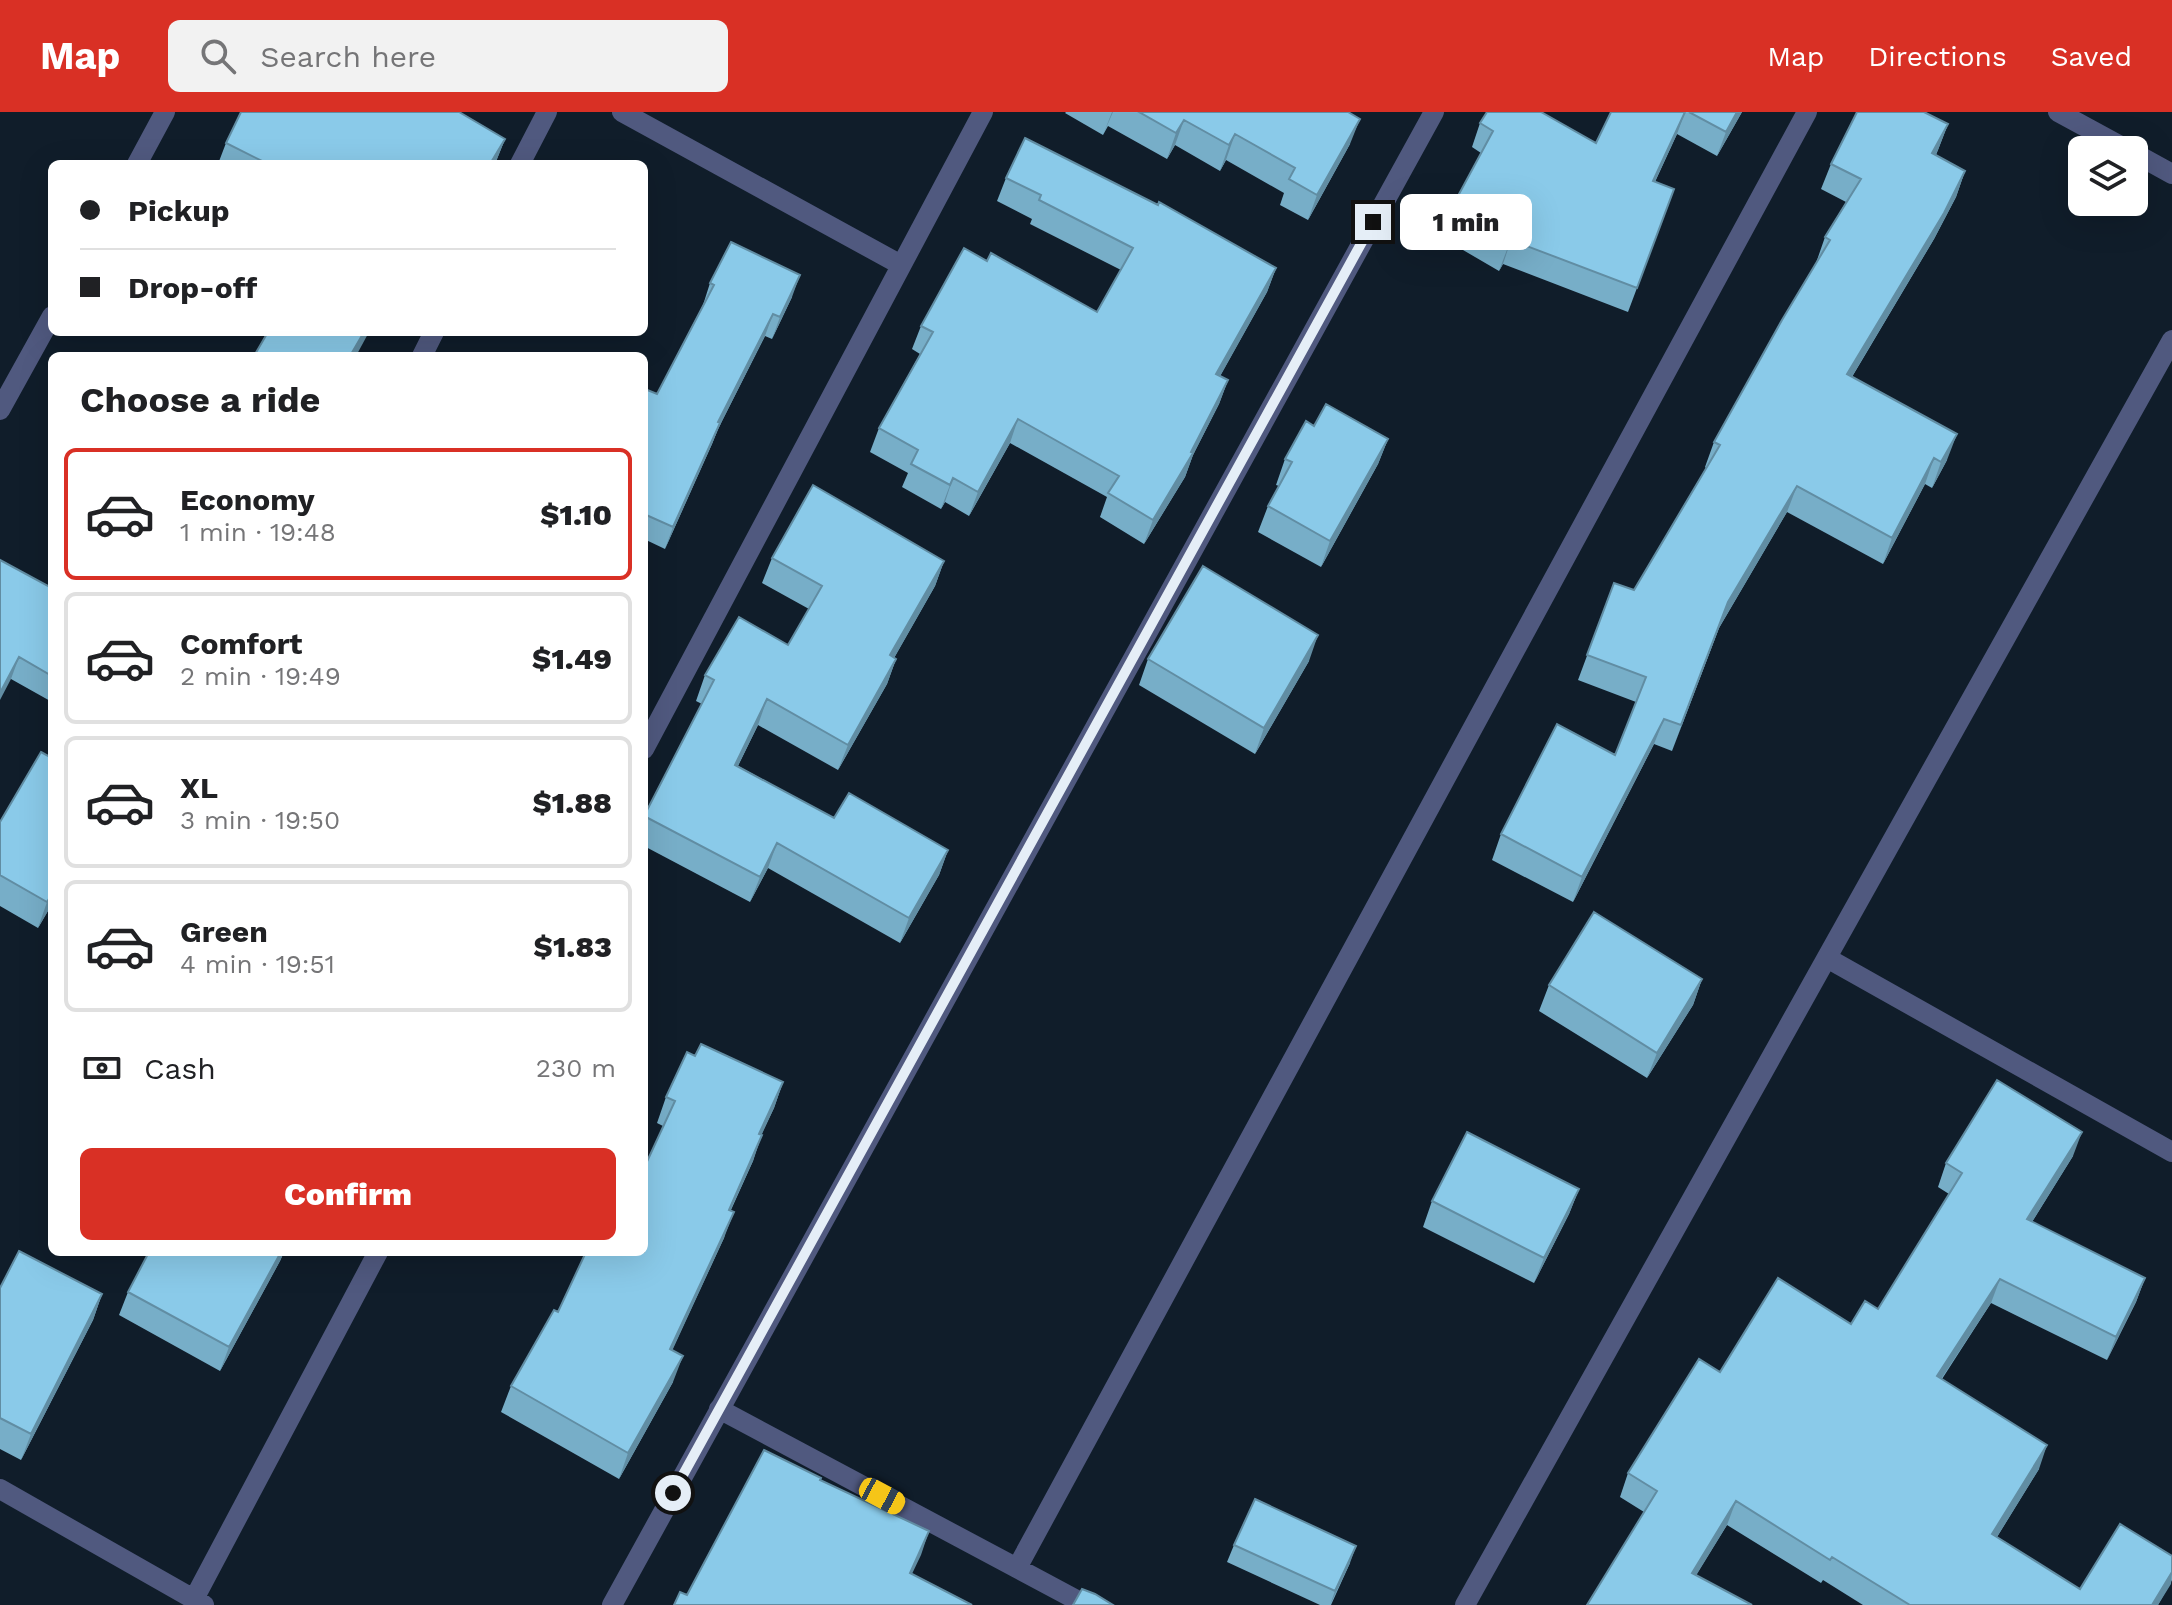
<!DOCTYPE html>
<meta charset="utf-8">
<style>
body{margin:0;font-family:"Work Sans",sans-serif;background:#f2f2f2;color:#202124;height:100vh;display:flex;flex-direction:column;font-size:30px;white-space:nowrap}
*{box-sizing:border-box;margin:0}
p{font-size:26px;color:#757577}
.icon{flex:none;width:44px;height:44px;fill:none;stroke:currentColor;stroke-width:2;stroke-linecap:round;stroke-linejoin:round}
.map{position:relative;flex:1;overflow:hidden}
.sheet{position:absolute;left:48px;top:240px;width:600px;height:904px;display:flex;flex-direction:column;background:#fff;border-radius:12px;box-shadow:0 8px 32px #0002}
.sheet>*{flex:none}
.hud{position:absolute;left:48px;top:48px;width:600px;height:176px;border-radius:12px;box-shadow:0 8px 32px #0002;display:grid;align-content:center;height:176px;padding:0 32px;background:#fff}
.controls{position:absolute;left:2068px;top:24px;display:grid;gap:16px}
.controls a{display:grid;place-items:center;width:80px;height:80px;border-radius:12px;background:#fff;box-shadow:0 8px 32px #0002;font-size:40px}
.end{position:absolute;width:36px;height:36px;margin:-18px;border:10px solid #e5eef7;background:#111;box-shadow:0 0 0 4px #111}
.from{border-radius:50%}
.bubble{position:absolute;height:56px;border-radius:12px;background:#fff;box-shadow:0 8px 32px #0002;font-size:26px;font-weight:800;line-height:56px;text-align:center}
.car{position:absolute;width:24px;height:48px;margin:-24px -12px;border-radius:10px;box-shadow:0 0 6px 2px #0007;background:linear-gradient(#f5c518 24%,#345 0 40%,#f5c518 0 76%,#345 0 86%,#f5c518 0)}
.hud b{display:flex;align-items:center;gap:28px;height:76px;font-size:30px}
.hud b+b{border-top:2px solid #e0e0e0}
.hud i{width:20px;height:20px;background:#202124}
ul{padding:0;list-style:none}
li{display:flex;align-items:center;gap:24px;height:132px;margin:0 16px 12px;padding:0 16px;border:4px solid #e0e0e0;border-radius:12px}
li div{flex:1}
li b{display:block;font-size:30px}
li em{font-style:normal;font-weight:800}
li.on{border-color:#d93025}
li>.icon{width:72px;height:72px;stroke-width:1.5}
h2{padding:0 32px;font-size:36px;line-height:96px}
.pay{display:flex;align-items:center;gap:20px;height:88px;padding:0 32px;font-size:30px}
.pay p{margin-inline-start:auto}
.button{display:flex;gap:16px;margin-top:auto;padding:16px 32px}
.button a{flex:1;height:92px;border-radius:12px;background:#d93025;color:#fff;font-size:32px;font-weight:800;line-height:92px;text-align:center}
header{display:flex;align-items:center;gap:48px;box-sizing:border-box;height:112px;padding:0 40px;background:#d93025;color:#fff}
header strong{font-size:38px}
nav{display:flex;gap:44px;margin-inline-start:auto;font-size:28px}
.search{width:560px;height:72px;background:#f2f2f2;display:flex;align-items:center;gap:20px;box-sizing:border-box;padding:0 28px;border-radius:12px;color:#757577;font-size:30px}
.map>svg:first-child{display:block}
</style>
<header>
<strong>Map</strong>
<div class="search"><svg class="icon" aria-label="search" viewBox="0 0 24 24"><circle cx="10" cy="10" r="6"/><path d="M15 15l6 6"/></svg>Search here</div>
<nav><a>Map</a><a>Directions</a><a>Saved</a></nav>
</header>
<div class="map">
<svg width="2172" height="1493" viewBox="0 0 2172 1493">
<rect width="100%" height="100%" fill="#101d2a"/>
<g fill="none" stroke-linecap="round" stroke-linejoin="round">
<path stroke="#50597f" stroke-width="20" d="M 622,0 L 901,153
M 2058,0 L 2128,38
M 2134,41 L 2172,62
M 137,52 L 165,0
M 520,52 L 547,0
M 422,244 L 434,220
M 0,298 L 52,204
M 644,637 L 983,0
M 1827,846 L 2172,1040
M 719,1297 L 1086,1493
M 0,1377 L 204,1493
M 1017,1456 L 1807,0
M 194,1487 L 378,1140
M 612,1493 L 1434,0
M 1465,1493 L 2172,228"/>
</g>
<path fill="#77aec8" d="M 1066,0 L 1348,0 L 1350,32 L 1308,108 L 1280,93 L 1284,81 L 1226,48 L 1220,59 L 1175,33 L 1167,47 L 1108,14 L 1103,23 L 1065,1 Z
M 1611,0 L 1742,0 L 1717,44 L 1677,22 L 1655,70 L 1674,77 L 1628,200 L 1503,152 L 1499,159 L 1463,138 L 1470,117 L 1450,106 L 1459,82 L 1481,41 L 1472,35 L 1480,11 L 1596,31 Z
M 1948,12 L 1936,43 L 1965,59 L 1956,85 L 1934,127 L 1852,265 L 1947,348 L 1932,376 L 1925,372 L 1883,452 L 1787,400 L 1719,516 L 1672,639 L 1654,632 L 1573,790 L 1492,748 L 1501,722 L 1615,643 L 1636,590 L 1578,568 L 1614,471 L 1634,478 L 1706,356 L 1705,355 L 1714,330 L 1816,151 L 1825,125 L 1846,90 L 1821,77 L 1831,52 Z
M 505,27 L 495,52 L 218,52 L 226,31 Z
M 1006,66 L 1276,156 L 1267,180 L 1220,264 L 1228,268 L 1219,292 L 1193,343 L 1185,365 L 1144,432 L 1100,405 L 1107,385 L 1010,331 L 969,404 L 945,390 L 941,397 L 902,375 L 908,361 L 870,340 L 879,316 L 920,242 L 912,237 L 921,214 L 1097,200 L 1121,158 L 1030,112 L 1032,107 L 997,89 Z
M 710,171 L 792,185 L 772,227 L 765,224 L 718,317 L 712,332 L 665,437 L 644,427 L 644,278 L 657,282 L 703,193 Z
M 1314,314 L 1388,327 L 1378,352 L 1321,455 L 1258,420 L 1268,394 L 1279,374 L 1276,373 L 1285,347 Z
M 772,446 L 944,449 L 935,474 L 894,546 L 896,547 L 887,572 L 838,658 L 758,613 L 738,654 L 834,706 L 948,738 L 939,763 L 900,831 L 768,756 L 750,790 L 644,734 L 644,703 L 702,592 L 696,589 L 705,563 L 788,533 L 809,497 L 762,471 Z
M 0,448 L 52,476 L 52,590 L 11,567 Z
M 1148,547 L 1309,549 L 1255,642 L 1139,573 Z
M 0,710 L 52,792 L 38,816 L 0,794 Z
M 1702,867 L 1693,893 L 1647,966 L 1539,899 L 1549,873 Z
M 695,944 L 783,970 L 774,996 L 761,1023 L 753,1049 L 731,1098 L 724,1126 L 672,1238 L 673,1270 L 619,1367 L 501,1300 L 511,1274 L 558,1200 L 644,1140 L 663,1014 L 657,1011 L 666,985 Z
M 2073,1044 L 2032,1110 L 2145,1166 L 2136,1190 L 2107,1248 L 1991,1191 L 1942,1267 L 2039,1357 L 1997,1425 L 2080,1477 L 2172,1444 L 2172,1468 L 2158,1493 L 1863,1493 L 1823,1468 L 1821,1471 L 1727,1413 L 1696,1463 L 1587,1493 L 1644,1400 L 1620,1385 L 1628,1361 L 1720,1260 L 1851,1212 L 1878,1197 L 1949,1082 L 1938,1075 L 1946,1051 Z
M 1579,1077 L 1569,1102 L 1534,1171 L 1423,1115 L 1432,1089 Z
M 149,1140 L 284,1140 L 280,1149 L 220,1259 L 119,1203 L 128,1180 Z
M 0,1176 L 102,1182 L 93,1208 L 21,1348 L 0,1337 Z
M 1234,1433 L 1350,1451 L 1331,1493 L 1320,1493 L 1227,1450 Z"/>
<path fill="#618da3" d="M 1112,0 L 1113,0 L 1103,23 Z
M 1685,0 L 1677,22 L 1644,93 L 1653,69 Z
M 1737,0 L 1742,0 L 1717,44 L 1726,20 Z
M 1360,7 L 1350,32 L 1308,108 L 1317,83 Z
M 1184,8 L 1175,33 L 1167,47 L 1176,21 Z
M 1948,12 L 1938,38 L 1923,67 L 1932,41 Z
M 1235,22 L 1226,48 L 1220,59 L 1229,33 Z
M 505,27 L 495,52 L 490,52 Z
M 1965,59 L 1956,85 L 1934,127 L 1838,288 L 1847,262 Z
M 1511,128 L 1503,152 L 1499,159 L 1508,135 Z
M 1276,156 L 1267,180 L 1208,286 L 1216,262 Z
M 800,163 L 792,185 L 772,227 L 780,205 Z
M 773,202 L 765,224 L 718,317 L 712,332 L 665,437 L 673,415 L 718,310 Z
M 364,220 L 369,220 L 356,244 L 350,244 Z
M 1228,268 L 1219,292 L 1193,343 L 1185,365 L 1144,432 L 1153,408 L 1191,340 Z
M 1018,307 L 1010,331 L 969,404 L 978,380 Z
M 1957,322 L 1947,348 L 1932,376 L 1941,350 Z
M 1388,327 L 1378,352 L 1321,455 L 1330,429 Z
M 1934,346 L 1925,372 L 1883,452 L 1892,426 Z
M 953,366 L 945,390 L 941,397 L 950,373 Z
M 1797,374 L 1787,400 L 1719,516 L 1672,639 L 1728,490 Z
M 944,449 L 935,474 L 881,569 L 890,543 Z
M 1318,523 L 1309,549 L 1255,642 L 1264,616 Z
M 19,545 L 11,567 L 0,588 L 0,581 Z
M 896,547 L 887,572 L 838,658 L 848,633 Z
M 767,587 L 758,613 L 726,678 L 735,653 Z
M 1664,607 L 1654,632 L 1573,790 L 1582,765 Z
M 777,731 L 768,756 L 750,790 L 760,765 Z
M 948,738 L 939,763 L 900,831 L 909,806 Z
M 52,782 L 52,792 L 38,816 L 47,790 Z
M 1702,867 L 1693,893 L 1647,966 L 1657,941 Z
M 783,970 L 774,996 L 750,1048 L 759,1022 Z
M 2082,1020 L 2073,1044 L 2019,1131 L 2027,1107 Z
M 762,1023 L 753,1049 L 719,1123 L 729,1098 Z
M 1579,1077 L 1569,1102 L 1534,1171 L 1544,1146 Z
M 734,1100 L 724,1126 L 661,1263 L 670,1237 Z
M 281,1140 L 284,1140 L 280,1149 L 220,1259 L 229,1235 Z
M 2145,1166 L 2136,1190 L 2107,1248 L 2116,1225 Z
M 2000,1167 L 1991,1191 L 1928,1287 L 1937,1264 Z
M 102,1182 L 93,1208 L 21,1348 L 31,1322 Z
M 683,1244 L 673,1270 L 619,1367 L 628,1341 Z
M 2047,1333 L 2039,1357 L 1984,1446 L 1992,1422 Z
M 1736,1389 L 1727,1413 L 1683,1485 L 1692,1461 Z
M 929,1419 L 921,1443 L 901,1485 L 910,1461 Z
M 1356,1434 L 1350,1451 L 1330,1493 L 1335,1479 Z
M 2172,1460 L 2171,1472 L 2158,1493 L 2152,1493 Z"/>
<path fill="#8acae9" stroke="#618da3" stroke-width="2" d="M 241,0 L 459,0 L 505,27 L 490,52 L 268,52 L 226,31 Z
M 1139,0 L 1348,0 L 1360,7 L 1317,83 L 1289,67 L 1295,56 L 1235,22 L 1229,33 L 1184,8 L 1176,21 Z
M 1487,0 L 1541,0 L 1596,31 L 1611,0 L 1685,0 L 1653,69 L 1674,77 L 1637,176 L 1511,128 L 1508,135 L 1471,114 L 1483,95 L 1459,82 L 1493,19 L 1480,11 Z
M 1689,0 L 1737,0 L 1726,20 Z
M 1857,0 L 1924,0 L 1948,12 L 1932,41 L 1965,59 L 1944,101 L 1847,262 L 1957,322 L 1941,350 L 1934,346 L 1892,426 L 1797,374 L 1728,490 L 1681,613 L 1664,607 L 1582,765 L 1501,722 L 1557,612 L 1615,643 L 1646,565 L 1587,543 L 1614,471 L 1634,478 L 1720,333 L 1714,330 L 1782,208 L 1830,128 L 1825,125 L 1861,67 L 1831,52 Z
M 1025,26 L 1158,93 L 1159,90 L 1276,156 L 1216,262 L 1228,268 L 1191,340 L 1193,341 L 1153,408 L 1108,381 L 1119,364 L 1018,307 L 978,380 L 953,366 L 950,373 L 911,352 L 918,338 L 879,316 L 933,220 L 921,214 L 964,136 L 987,149 L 991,141 L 1097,200 L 1133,136 L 1039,88 L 1041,83 L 1006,66 Z
M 731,130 L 800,163 L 780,205 L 773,202 L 718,310 L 720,311 L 673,415 L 644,402 L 644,278 L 645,277 L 657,282 L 714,173 L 710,171 Z
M 268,220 L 364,220 L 350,244 L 254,244 Z
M 1326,292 L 1388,327 L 1330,429 L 1268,394 L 1292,350 L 1285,347 L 1306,309 L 1314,314 Z
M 813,373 L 944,449 L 890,543 L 896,547 L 848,633 L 767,587 L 735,653 L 834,706 L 849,681 L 948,738 L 909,806 L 777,731 L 760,765 L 644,704 L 714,568 L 705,563 L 739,505 L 788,533 L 822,474 L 772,446 Z
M 0,448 L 52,476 L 52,564 L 19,545 L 0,581 Z
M 1203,454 L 1318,523 L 1264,616 L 1148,547 Z
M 41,640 L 52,646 L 52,782 L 47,790 L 0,763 L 0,710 Z
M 1594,800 L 1702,867 L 1657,941 L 1549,873 Z
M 701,932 L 783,970 L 759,1022 L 762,1023 L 729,1098 L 734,1100 L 670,1237 L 683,1244 L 628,1341 L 511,1274 L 554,1198 L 558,1200 L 586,1140 L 644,1140 L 644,1056 L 675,989 L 666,985 L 687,940 L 695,944 Z
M 1997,968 L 2082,1020 L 2027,1107 L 2145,1166 L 2116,1225 L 2000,1167 L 1937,1264 L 2047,1333 L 1992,1422 L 2080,1477 L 2120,1412 L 2172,1444 L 2172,1460 L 2152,1493 L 1910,1493 L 1832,1445 L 1830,1448 L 1736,1389 L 1692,1461 L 1752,1493 L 1587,1493 L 1657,1379 L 1628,1361 L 1699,1247 L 1720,1260 L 1778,1166 L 1851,1212 L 1865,1189 L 1878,1197 L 1962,1061 L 1946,1051 Z
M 1467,1020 L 1579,1077 L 1544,1146 L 1432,1089 Z
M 19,1139 L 102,1182 L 31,1322 L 0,1306 L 0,1176 Z
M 149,1140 L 281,1140 L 229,1235 L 128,1180 Z
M 764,1338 L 821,1366 L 820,1368 L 929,1419 L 910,1461 L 972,1493 L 674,1493 L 680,1480 L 687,1483 Z
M 1255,1387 L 1356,1434 L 1335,1479 L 1234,1433 Z
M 1082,1477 L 1095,1482 L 1113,1493 L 1073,1493 Z"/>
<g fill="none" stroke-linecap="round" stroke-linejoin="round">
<path stroke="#e5eef7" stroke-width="10" d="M 673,1381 L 1373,110"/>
</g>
</svg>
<div class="controls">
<a><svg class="icon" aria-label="layers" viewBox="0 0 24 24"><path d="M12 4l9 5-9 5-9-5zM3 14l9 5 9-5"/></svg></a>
</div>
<i class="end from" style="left:673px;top:1381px"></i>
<i class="end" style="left:1373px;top:110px"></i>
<div class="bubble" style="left:1400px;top:82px;width:132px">1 min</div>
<i class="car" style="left:882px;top:1384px;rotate:118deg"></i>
<div class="hud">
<b><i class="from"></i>Pickup</b>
<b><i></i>Drop-off</b>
</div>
<section class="sheet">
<h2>Choose a ride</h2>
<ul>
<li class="on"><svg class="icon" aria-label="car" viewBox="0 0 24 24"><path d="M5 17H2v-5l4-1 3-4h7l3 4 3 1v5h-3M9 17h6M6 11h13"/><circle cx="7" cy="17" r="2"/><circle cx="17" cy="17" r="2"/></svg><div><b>Economy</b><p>1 min · 19:48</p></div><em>$1.10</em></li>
<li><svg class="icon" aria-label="car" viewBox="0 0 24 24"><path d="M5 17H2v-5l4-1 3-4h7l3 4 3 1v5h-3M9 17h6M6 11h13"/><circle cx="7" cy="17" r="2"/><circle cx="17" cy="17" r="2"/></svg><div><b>Comfort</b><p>2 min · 19:49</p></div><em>$1.49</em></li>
<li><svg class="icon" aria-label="car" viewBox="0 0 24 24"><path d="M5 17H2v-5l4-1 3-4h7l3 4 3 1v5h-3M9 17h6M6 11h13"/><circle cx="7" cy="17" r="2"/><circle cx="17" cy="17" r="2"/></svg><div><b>XL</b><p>3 min · 19:50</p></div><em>$1.88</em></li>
<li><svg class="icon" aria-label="car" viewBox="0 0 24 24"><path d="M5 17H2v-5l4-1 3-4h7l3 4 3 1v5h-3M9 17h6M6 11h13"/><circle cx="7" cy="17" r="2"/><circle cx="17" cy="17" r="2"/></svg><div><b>Green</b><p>4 min · 19:51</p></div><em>$1.83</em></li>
</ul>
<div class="pay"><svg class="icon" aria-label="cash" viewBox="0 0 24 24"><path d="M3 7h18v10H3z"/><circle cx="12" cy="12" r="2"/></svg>Cash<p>230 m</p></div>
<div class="button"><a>Confirm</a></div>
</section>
</div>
